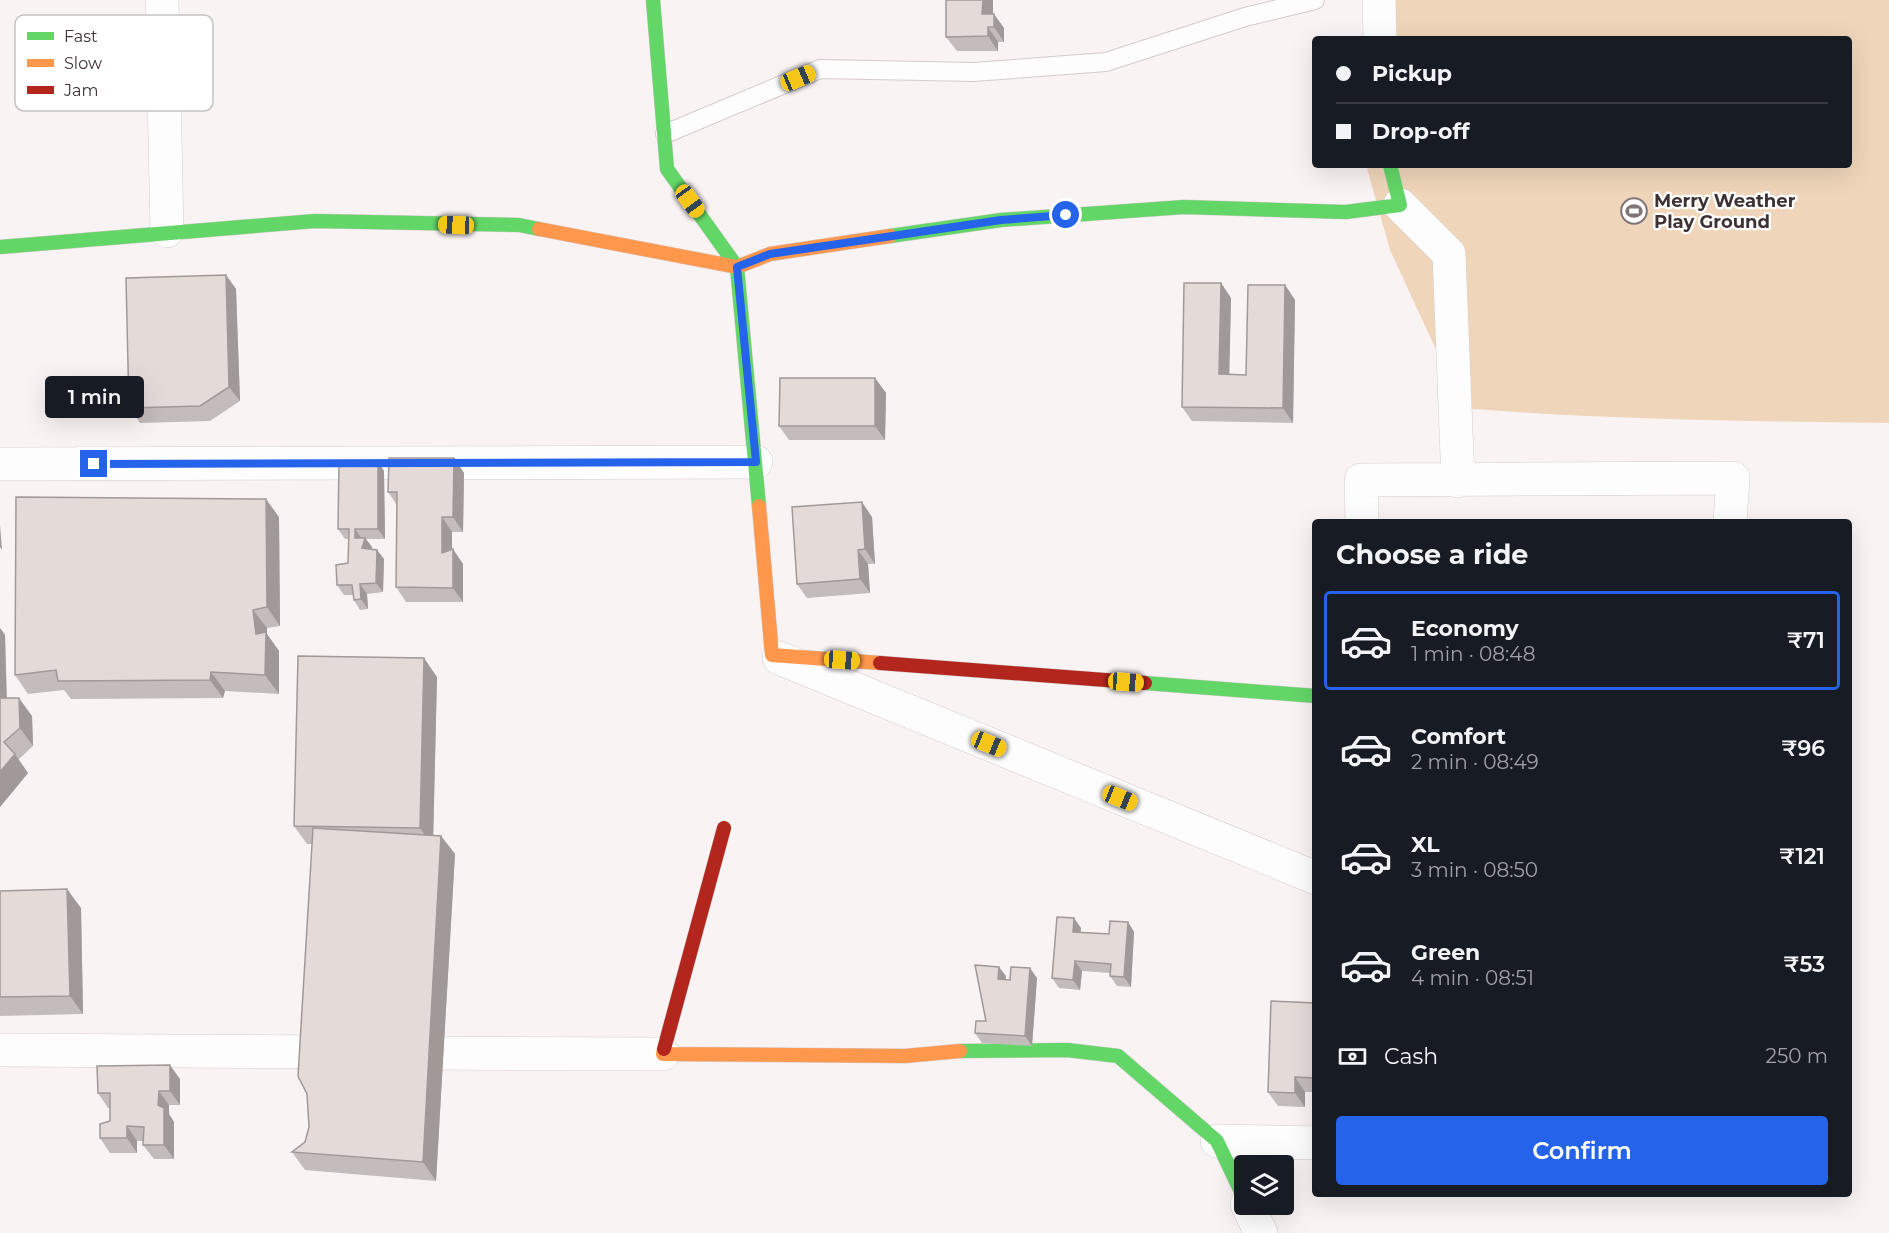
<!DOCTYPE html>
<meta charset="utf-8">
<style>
body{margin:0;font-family:Montserrat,sans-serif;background:#242831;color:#f1f3f6;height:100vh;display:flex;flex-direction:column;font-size:22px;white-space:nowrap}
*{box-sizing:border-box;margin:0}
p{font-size:20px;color:#9ea1a6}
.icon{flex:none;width:33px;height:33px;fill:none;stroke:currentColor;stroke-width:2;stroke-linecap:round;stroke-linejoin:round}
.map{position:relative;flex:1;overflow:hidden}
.drawer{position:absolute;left:1312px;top:519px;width:540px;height:678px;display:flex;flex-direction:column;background:#171b24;border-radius:6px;box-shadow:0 6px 24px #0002}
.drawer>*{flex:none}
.guide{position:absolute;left:1312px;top:36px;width:540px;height:132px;border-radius:6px;box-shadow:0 6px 24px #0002;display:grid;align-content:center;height:132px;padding:0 24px;background:#171b24}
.fabs{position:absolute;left:1234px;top:1155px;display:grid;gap:12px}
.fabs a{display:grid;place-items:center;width:60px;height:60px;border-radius:6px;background:#171b24;box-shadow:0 6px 24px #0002;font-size:30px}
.end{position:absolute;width:27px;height:27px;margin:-14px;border:8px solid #2563eb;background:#fff;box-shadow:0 0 0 3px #fff}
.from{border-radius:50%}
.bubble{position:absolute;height:42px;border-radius:6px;background:#171b24;box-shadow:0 6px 24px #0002;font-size:20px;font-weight:600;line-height:42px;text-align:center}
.car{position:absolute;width:18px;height:36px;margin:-18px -9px;border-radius:8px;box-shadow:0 0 4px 2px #0007;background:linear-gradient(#f5c518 24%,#345 0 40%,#f5c518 0 76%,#345 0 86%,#f5c518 0)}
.guide b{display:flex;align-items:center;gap:21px;height:57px;font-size:22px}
.guide b+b{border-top:2px solid #363941}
.guide i{width:15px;height:15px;background:#f1f3f6}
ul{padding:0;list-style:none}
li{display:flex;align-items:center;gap:18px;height:99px;margin:0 12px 9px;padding:0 12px;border:3px solid transparent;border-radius:6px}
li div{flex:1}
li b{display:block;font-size:22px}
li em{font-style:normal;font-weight:600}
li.active{border-color:#2563eb}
li>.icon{width:54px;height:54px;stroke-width:1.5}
h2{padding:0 24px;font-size:27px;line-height:72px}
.pay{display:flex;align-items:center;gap:15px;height:66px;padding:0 24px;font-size:22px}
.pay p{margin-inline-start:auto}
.cta{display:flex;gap:12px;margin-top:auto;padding:12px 24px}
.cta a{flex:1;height:69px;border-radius:6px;background:#2563eb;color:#fff;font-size:24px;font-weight:600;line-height:69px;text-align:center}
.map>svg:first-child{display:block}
</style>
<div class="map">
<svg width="1889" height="1233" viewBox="0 0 1889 1233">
<rect width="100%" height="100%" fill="#faf3f4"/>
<path fill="#efd6ba" d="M 1363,0 L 1889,0 L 1889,423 C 1747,421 1604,420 1463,408 L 1390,250 L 1368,172 L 1367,165 L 1850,165 L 1850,39 L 1363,39 Z"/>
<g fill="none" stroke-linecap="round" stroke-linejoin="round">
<g stroke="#d4cbcc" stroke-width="20">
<path id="lane" d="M 665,134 L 820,69 L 974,72 L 1106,62 L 1245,17 L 1315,0"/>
</g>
<g stroke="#d4cbcc" stroke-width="34">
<path id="street" d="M 162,0 L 167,231
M 1379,0 L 1380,39
M 1400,205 L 1449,254 L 1458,481
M 0,464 L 756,462
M 1362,522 L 1361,480 L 1733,478 L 1730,522
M 779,658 L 1316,878
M 0,1050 L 344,1052
M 398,1053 L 663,1054
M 1217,1141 L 1316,1143
M 1247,1204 L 1261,1233"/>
</g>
<g stroke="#d4cbcc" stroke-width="15">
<path id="fast" d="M 653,0 L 667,169 L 737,267 L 759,506
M 890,236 L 1001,220 L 1184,207 L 1346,212 L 1400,205 L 1390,165
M 0,247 L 315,221 L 519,225 L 539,229
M 1145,683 L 1316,696
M 960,1051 L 1067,1050 L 1118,1056 L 1217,1141 L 1245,1200"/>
</g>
<g stroke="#d4cbcc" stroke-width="15">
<path id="slow" d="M 539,229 L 737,267 L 770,254 L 890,236
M 759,506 L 772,655 L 880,663
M 664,1049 L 663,1054 L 905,1056 L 960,1051"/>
</g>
<g stroke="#d4cbcc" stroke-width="15">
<path id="jam" d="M 880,663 L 1145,683
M 664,1049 L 724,828"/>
</g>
<use href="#lane" stroke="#fefdfd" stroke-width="18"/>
<use href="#street" stroke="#fefdfd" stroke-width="33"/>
<use href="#fast" stroke="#63d668" stroke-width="14"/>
<use href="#slow" stroke="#ff974d" stroke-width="14"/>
<use href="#jam" stroke="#b3261e" stroke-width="14"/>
</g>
<path fill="#c4bcbb" d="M 946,0 L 993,0 L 993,14 L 1004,28 L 1004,42 L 998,42 L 998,51 L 957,51 L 946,37 Z
M 226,275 L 236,289 L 240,401 L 210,421 L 140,423 L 129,408 Z
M 1221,283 L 1231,298 L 1229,374 L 1246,375 L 1285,285 L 1295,300 L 1293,423 L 1192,421 L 1182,407 Z
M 875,378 L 886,393 L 885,440 L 789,440 L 779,426 Z
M 454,458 L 464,473 L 463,532 L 452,532 L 452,549 L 463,564 L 463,602 L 406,602 L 396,587 L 397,505 L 388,492 Z
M 384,471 L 385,539 L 366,539 L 372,547 L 371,549 L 377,550 L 384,559 L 383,592 L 367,594 L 368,609 L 360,610 L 354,600 L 353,595 L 344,595 L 337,585 L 348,563 L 349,539 L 345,539 L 338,529 Z
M 279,517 L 280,626 L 267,628 L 267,634 L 279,651 L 279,694 L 225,691 L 223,698 L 71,699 L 64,690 L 28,694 L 15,675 Z
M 872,517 L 875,564 L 868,564 L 870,593 L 807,598 L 797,584 Z
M 0,628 L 5,635 L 7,698 L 32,716 L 33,746 L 18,760 L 28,773 L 0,807 Z
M 437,677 L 433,835 L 441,836 L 455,854 L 436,1181 L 305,1170 L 292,1152 L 305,1142 L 309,1127 L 312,844 L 307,844 L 294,826 Z
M 0,891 L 81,908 L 83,1014 L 0,1016 Z
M 1128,922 L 1134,932 L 1131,987 L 1117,986 L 1110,976 L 1110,973 L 1082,971 L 1080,990 L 1059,988 L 1052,978 L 1081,928 L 1080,932 L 1109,934 Z
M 1006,976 L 1006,980 L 1010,980 L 1037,978 L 1032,1046 L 982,1043 L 975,1033 L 986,1021 Z
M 1316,1003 L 1316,1092 L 1305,1092 L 1305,1107 L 1278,1106 L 1268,1092 Z
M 180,1079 L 180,1105 L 169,1105 L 169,1114 L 174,1122 L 174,1159 L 154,1159 L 143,1145 L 143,1141 L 137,1141 L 137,1153 L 110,1153 L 100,1138 L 110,1121 L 110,1108 L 108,1108 L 98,1093 Z"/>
<path fill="#a09998" d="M 983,0 L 993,0 L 993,28 L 982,14 Z
M 994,14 L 1004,28 L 1004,42 L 994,27 Z
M 988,27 L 998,42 L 998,51 L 988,36 Z
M 226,275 L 236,289 L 240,401 L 229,387 Z
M 1221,283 L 1231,298 L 1229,388 L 1219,374 Z
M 1285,285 L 1295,300 L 1293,423 L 1283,408 Z
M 875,378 L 886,393 L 885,440 L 875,426 Z
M 454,458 L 464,473 L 463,532 L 453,517 Z
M 378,461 L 384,471 L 385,539 L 378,529 Z
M 266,499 L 279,517 L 280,626 L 267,607 Z
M 862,502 L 872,517 L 875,564 L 865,549 Z
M 442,517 L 452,532 L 452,568 L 442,553 Z
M 0,525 L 2,550 L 0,547 Z
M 355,529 L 362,539 L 355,538 Z
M 365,538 L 372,547 L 369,558 L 362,548 Z
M 453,549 L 463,564 L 463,602 L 453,588 Z
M 377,550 L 384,559 L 383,592 L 376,583 Z
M 858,550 L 868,564 L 870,593 L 860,579 Z
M 360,584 L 367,594 L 368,609 L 361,599 Z
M 253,610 L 267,628 L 267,634 L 279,651 L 279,694 L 265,675 L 256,634 Z
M 0,628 L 5,635 L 7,717 L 0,707 Z
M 424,658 L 437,677 L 433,847 L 420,828 Z
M 211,672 L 225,691 L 223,698 L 210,680 Z
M 19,698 L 32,716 L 33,746 L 20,728 Z
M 15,754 L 28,773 L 0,807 L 0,772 Z
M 441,836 L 455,854 L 436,1181 L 423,1162 Z
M 67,889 L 81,908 L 83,1014 L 70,996 Z
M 1074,918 L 1081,928 L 1080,941 L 1073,932 Z
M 1128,922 L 1134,932 L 1131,987 L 1124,977 Z
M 1075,961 L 1082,971 L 1080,990 L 1073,980 Z
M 999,967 L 1006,976 L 1005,989 L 998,979 Z
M 1030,968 L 1037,978 L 1032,1046 L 1025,1036 Z
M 170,1065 L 180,1079 L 180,1105 L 170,1091 Z
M 1295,1077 L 1305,1092 L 1305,1107 L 1295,1093 Z
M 159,1091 L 169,1105 L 169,1114 L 174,1122 L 174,1159 L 164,1145 L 158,1105 Z
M 127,1126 L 137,1141 L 137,1153 L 127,1138 Z"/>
<path fill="#e4dbd9" stroke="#a09998" stroke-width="1.5" d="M 946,0 L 983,0 L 982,14 L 994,14 L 994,27 L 988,27 L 988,36 L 946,37 Z
M 226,275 L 229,387 L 200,406 L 129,408 L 126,278 Z
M 1184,283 L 1221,283 L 1219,374 L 1246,375 L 1248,285 L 1285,285 L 1283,408 L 1182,407 Z
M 780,378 L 875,378 L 875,426 L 779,426 Z
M 389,458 L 454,458 L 453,517 L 442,517 L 442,553 L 453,549 L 453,588 L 396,587 L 397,492 L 388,492 Z
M 339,461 L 378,461 L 378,529 L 355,529 L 355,538 L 365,538 L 362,548 L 377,550 L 376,583 L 360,584 L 361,599 L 354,600 L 352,585 L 337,585 L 336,565 L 348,563 L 349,529 L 338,529 Z
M 16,497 L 266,499 L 267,607 L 253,610 L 256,634 L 266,632 L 265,675 L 211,672 L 210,680 L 58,681 L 56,670 L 15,675 Z
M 862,502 L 865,549 L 858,550 L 860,579 L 797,584 L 792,507 Z
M 298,656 L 424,658 L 420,828 L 294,826 Z
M 0,698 L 19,698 L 20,728 L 4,742 L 15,754 L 0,772 Z
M 313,828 L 441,836 L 423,1162 L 292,1152 L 305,1142 L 309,1127 L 307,1094 L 298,1076 Z
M 67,889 L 70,996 L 0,997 L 0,891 Z
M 1057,917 L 1074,918 L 1073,932 L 1109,934 L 1110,921 L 1128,922 L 1124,977 L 1110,976 L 1111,964 L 1075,961 L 1073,980 L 1052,978 Z
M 975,965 L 999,967 L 998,979 L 1010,980 L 1011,967 L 1030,968 L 1025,1036 L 975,1033 L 976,1021 L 986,1021 Z
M 1271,1001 L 1316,1003 L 1316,1078 L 1295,1077 L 1295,1093 L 1268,1092 Z
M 170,1065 L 170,1091 L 159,1091 L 158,1105 L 164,1108 L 164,1145 L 143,1145 L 144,1127 L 127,1126 L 127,1138 L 100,1138 L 100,1124 L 110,1121 L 110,1093 L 98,1093 L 97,1066 Z"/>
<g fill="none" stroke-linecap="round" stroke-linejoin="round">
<path stroke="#2563eb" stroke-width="8" d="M 94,464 L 756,462 L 737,267 L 770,254 L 1001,220 L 1066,215"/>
</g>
<defs>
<g id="stadium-ring" transform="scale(1.35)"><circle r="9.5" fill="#fff" stroke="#807677" stroke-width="1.5"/><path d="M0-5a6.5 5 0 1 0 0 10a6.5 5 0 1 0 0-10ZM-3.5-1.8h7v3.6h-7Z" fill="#807677"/></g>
</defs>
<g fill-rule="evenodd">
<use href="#stadium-ring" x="1634" y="211"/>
</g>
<g text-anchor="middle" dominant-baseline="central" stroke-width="4.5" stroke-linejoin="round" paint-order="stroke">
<g font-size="18" font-weight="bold" fill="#3e3234" stroke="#fff" text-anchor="start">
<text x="1654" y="201">Merry Weather<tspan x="1654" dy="21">Play Ground</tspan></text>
</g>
</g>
<rect x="15" y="15" width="198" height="96" rx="9" fill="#fff" stroke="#c5c2c2" stroke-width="1.5"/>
<rect x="27" y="32" width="27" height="8" fill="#63d668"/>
<rect x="27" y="59" width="27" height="8" fill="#ff974d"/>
<rect x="27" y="86" width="27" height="8" fill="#b3261e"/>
<g font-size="16" fill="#3e3234">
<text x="64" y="42">Fast</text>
<text x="64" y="69">Slow</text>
<text x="64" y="96">Jam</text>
</g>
</svg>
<div class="fabs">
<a><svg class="icon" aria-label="layers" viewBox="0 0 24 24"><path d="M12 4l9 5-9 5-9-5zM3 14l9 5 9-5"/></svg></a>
</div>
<i class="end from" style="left:1066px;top:215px"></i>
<i class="end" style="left:94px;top:464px"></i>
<div class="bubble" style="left:45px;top:376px;width:99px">1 min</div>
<i class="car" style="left:798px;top:78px;rotate:67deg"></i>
<i class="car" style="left:690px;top:201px;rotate:144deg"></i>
<i class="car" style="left:456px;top:225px;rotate:272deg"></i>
<i class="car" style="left:842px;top:660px;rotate:94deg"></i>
<i class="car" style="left:1126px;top:682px;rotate:94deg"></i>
<i class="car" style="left:989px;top:744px;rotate:112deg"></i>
<i class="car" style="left:1120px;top:798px;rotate:112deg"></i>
<div class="guide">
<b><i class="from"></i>Pickup</b>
<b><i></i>Drop-off</b>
</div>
<section class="drawer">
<h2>Choose a ride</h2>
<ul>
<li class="active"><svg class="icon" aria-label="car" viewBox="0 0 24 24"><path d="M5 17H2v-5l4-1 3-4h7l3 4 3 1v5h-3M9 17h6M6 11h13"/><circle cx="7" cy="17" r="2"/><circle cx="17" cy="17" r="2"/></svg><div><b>Economy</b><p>1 min · 08:48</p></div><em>₹71</em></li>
<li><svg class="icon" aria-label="car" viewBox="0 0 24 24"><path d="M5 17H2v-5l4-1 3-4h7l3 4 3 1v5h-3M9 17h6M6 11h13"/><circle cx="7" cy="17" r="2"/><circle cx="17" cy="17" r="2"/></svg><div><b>Comfort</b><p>2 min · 08:49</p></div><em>₹96</em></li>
<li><svg class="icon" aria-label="car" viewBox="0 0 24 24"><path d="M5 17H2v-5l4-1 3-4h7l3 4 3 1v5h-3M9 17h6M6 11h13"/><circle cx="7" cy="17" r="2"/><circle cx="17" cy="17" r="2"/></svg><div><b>XL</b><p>3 min · 08:50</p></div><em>₹121</em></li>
<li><svg class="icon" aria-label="car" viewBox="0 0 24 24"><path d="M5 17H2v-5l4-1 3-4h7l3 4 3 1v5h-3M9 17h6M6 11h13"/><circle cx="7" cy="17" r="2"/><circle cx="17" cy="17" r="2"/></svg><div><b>Green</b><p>4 min · 08:51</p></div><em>₹53</em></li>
</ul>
<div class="pay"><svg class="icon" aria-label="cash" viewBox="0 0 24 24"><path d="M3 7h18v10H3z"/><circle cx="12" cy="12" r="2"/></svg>Cash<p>250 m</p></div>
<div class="cta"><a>Confirm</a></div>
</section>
</div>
